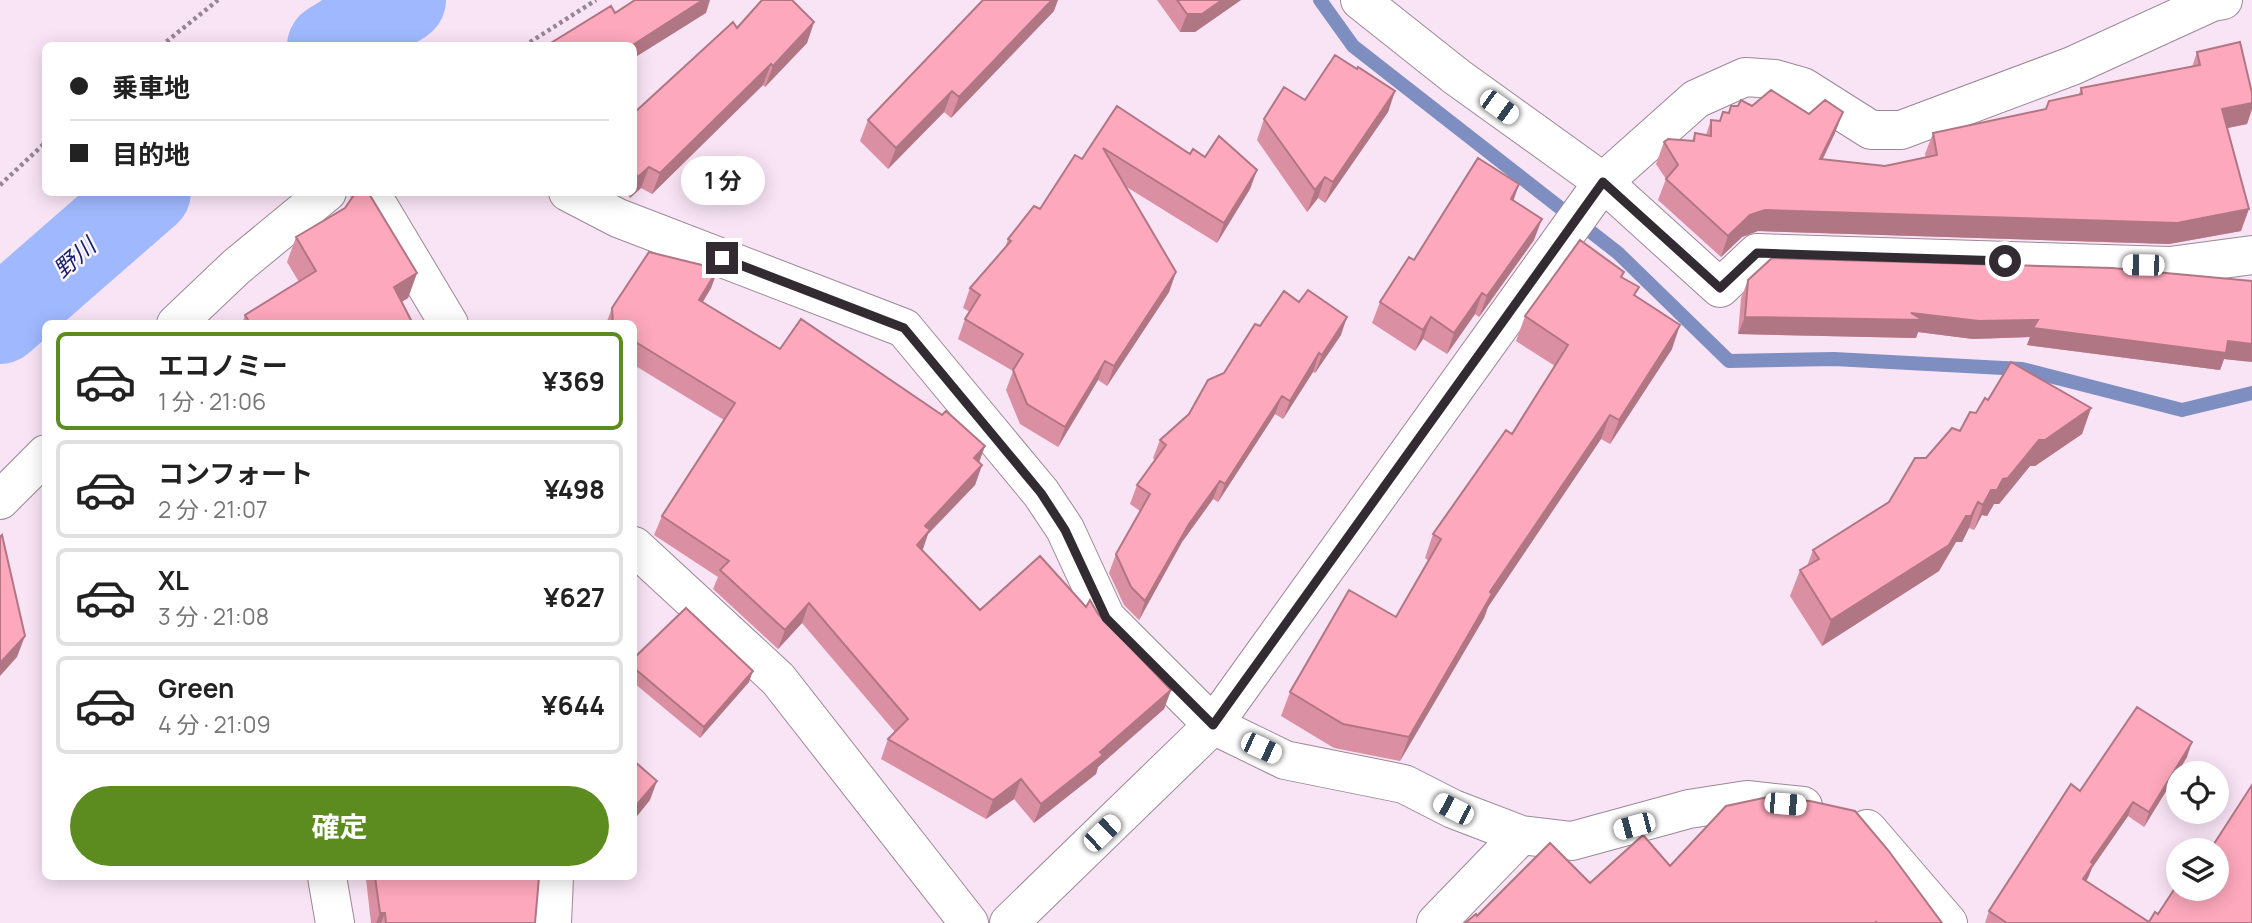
<!DOCTYPE html>
<html lang="ja">
<meta charset="utf-8">
<style>
body{margin:0;font-family:Manrope,"Noto Sans JP",sans-serif;background:#f2f2f2;color:#222;height:100vh;display:flex;flex-direction:column;font-size:26px;white-space:nowrap}
*{box-sizing:border-box;margin:0}
p{font-size:23px;color:#767676}
.icon{flex:none;width:38px;height:38px;fill:none;stroke:currentColor;stroke-width:2;stroke-linecap:round;stroke-linejoin:round}
.map{position:relative;flex:1;overflow:hidden}
.drawer{position:absolute;left:42px;top:320px;width:595px;height:560px;display:flex;flex-direction:column;background:#fff;border-radius:10px;box-shadow:0 4px 18px #0003}
.drawer>*{flex:none}
.hud{position:absolute;left:42px;top:42px;width:595px;height:154px;border-radius:10px;box-shadow:0 4px 18px #0003;display:grid;align-content:center;height:154px;padding:0 28px;background:#fff}
.controls{position:absolute;left:2166px;top:761px;display:grid;gap:14px}
.controls a{display:grid;place-items:center;width:63px;height:63px;border-radius:50%;background:#fff;box-shadow:0 4px 18px #0003;font-size:35px}
.end{position:absolute;width:32px;height:32px;margin:-16px;border:9px solid #332b32;background:#fff;box-shadow:0 0 0 4px #fff}
.from{border-radius:50%}
.bubble{position:absolute;height:49px;border-radius:24px;background:#fff;box-shadow:0 4px 18px #0003;font-size:23px;font-weight:700;line-height:49px;text-align:center}
.car{position:absolute;width:21px;height:42px;margin:-21px -10px;border-radius:9px;box-shadow:0 0 5px 2px #0007;background:linear-gradient(#fff 24%,#345 0 40%,#fff 0 76%,#345 0 86%,#fff 0)}
.hud b{display:flex;align-items:center;gap:24px;height:66px;font-size:26px}
.hud b+b{border-top:2px solid #e0e0e0}
.hud i{width:18px;height:18px;background:#222}
ul{padding:12px 0 0;list-style:none}
li{display:flex;align-items:center;gap:21px;height:98px;margin:0 14px 10px;padding:0 14px;border:4px solid #e0e0e0;border-radius:10px}
li div{flex:1}
li b{display:block;font-size:26px}
li em{font-style:normal;font-weight:700}
li.selected{border-color:#5c8c20}
li>.icon{width:63px;height:63px;stroke-width:1.5}
.cta{display:flex;gap:14px;margin-top:auto;padding:14px 28px}
.cta a{flex:1;height:80px;border-radius:42px;background:#5c8c20;color:#fff;font-size:28px;font-weight:700;line-height:80px;text-align:center}
.map>svg:first-child{display:block}
</style>
<div class="map">
<svg width="2252" height="923" viewBox="0 0 2252 923">
<rect width="100%" height="100%" fill="#f9e4f5"/>
<g fill="none" stroke-linecap="round" stroke-linejoin="round">
<path stroke="#7f8ec1" stroke-width="14" d="M 1320,0 L 1353,46 L 1618,253 L 1729,361 L 1834,359 L 2022,369 L 2182,410 L 2252,393"/>
<path stroke="#a0b9fe" stroke-width="86" d="M 330,46 L 403,0
M 0,321 L 148,192"/>
<g stroke="#9b8897" stroke-width="40">
<path id="minor" d="M 1360,0 L 1457,77 L 1603,182 L 1720,288 L 1757,253 L 2170,266 L 2252,255
M 370,192 L 449,324
M 568,192 L 618,218 L 904,328 L 1041,493 L 1065,529 L 1106,618 L 1213,725 L 1285,760 L 1404,784 L 1453,809 L 1521,835 L 1572,841 L 1689,809 L 1747,800 L 1803,806
M 176,324 L 236,267 L 327,192
M 0,500 L 46,454
M 634,546 L 778,679 L 969,923
M 1867,829 L 1948,923
M 327,877 L 335,923
M 552,923 L 554,877
M 1009,923 L 1213,725 L 1603,182 L 1696,99 L 1745,77 L 1775,79 L 1803,87 L 1871,130 L 1901,130 L 2072,66 L 2212,2 L 2223,0
M 1436,923 L 1521,835"/>
</g>
<path stroke="#958692" stroke-width="4.5" stroke-dasharray="3.5 3.5" stroke-linecap="butt" d="M 161,46 L 218,0
M 524,46 L 596,0
M 0,185 L 46,142"/>
<use href="#minor" stroke="#fff" stroke-width="38"/>
</g>
<path fill="#da90a2" d="M 1157,0 L 1241,0 L 1195,32 L 1180,32 Z
M 1054,11 L 951,118 L 944,112 L 888,169 L 860,141 L 868,120 Z
M 814,22 L 807,43 L 765,87 L 763,85 L 652,194 L 641,188 L 630,198 L 625,192 L 634,192 L 634,113 L 737,28 Z
M 2197,52 L 2252,93 L 2252,109 L 2247,124 L 2227,128 L 2241,231 L 2169,244 L 1758,231 L 1742,237 L 1721,257 L 1658,200 L 1666,179 L 1656,164 L 1664,142 L 1692,141 L 1695,133 L 1706,135 L 1711,120 L 1719,121 L 1728,113 L 1731,106 L 1752,106 L 1835,133 L 1823,159 L 1885,166 L 1926,158 L 1925,154 L 1933,133 L 2046,109 L 2079,94 L 2081,88 L 2192,67 Z
M 1357,69 L 1395,91 L 1388,112 L 1325,203 L 1318,198 L 1307,212 L 1257,140 L 1264,119 L 1305,100 Z
M 1117,106 L 1190,154 L 1257,170 L 1250,189 L 1217,243 L 1125,186 L 1176,272 L 1169,292 L 1107,386 L 1098,380 L 1058,447 L 1020,424 L 1006,390 L 1013,371 L 958,339 L 965,319 L 970,312 L 963,308 L 970,288 L 1005,248 L 1008,239 L 1040,209 L 1082,159 Z
M 1513,201 L 1534,240 L 1479,317 L 1475,314 L 1447,354 L 1423,339 L 1415,351 L 1372,323 L 1380,302 L 1414,260 Z
M 296,237 L 417,273 L 408,298 L 401,302 L 242,324 L 245,315 L 299,282 L 287,262 Z
M 718,269 L 711,288 L 703,302 L 780,349 L 985,446 L 979,462 L 982,465 L 975,485 L 928,534 L 922,550 L 980,610 L 1086,607 L 1098,614 L 1171,690 L 1164,709 L 1098,767 L 1096,774 L 1034,823 L 1014,799 L 986,819 L 881,759 L 888,739 L 895,732 L 802,623 L 778,649 L 713,589 L 718,577 L 654,535 L 662,516 L 724,420 L 634,365 L 634,324 L 606,324 L 612,308 Z
M 1624,272 L 1622,277 L 1672,349 L 1610,444 L 1601,439 L 1488,607 L 1484,618 L 1400,761 L 1334,748 L 1281,716 L 1290,692 L 1396,617 L 1429,561 L 1425,558 L 1433,534 L 1512,434 L 1555,366 L 1516,341 L 1525,316 Z
M 1748,280 L 2252,362 L 2224,359 L 2220,370 L 2027,345 L 2030,337 L 1973,339 L 1918,332 L 1916,338 L 1738,334 L 1741,298 Z
M 1299,302 L 1341,335 L 1315,373 L 1313,372 L 1283,419 L 1275,414 L 1218,502 L 1213,499 L 1182,542 L 1139,620 L 1124,605 L 1109,573 L 1116,554 L 1140,511 L 1130,504 L 1137,485 L 1155,460 L 1153,458 L 1160,440 L 1189,414 L 1224,373 L 1260,326 Z
M 1988,400 L 2091,408 L 2082,434 L 2035,466 L 2030,466 L 1999,504 L 1994,504 L 1987,516 L 1982,515 L 1974,530 L 1969,528 L 1962,542 L 1956,542 L 1939,571 L 1822,646 L 1790,596 L 1800,570 L 1807,566 L 1813,550 L 1889,502 L 1926,458 L 1960,431 Z
M 634,658 L 749,682 L 700,738 L 634,683 Z
M 2187,757 L 2144,827 L 2128,816 L 2092,868 L 2086,881 L 2149,922 L 2158,914 L 2252,923 L 1985,923 L 1989,911 L 2080,791 Z
M 367,877 L 539,877 L 535,923 L 371,923 L 366,879 Z"/>
<path fill="#b17684" d="M 703,0 L 710,0 L 706,13 L 634,58 L 634,46 L 631,46 Z
M 1052,0 L 1058,0 L 1054,11 L 951,118 L 959,97 Z
M 1222,0 L 1241,0 L 1195,32 L 1180,32 L 1187,14 Z
M 814,22 L 807,43 L 765,87 L 773,66 Z
M 771,64 L 763,85 L 652,194 L 660,173 Z
M 952,91 L 944,112 L 888,169 L 896,148 Z
M 1395,91 L 1388,112 L 1325,203 L 1333,182 Z
M 2252,103 L 2252,109 L 2247,124 L 2214,131 L 2222,109 Z
M 1843,112 L 1835,133 L 1812,180 L 1820,159 Z
M 649,167 L 641,188 L 630,198 L 632,192 L 634,192 L 638,177 Z
M 1257,170 L 1250,189 L 1217,243 L 1224,223 Z
M 1325,177 L 1318,198 L 1307,212 L 1315,190 Z
M 1519,184 L 1512,205 L 1511,199 Z
M 2249,209 L 2241,231 L 2169,244 L 1758,231 L 1742,237 L 1721,257 L 1728,236 L 1750,215 L 1765,210 Z
M 1542,219 L 1534,240 L 1479,317 L 1487,296 Z
M 718,269 L 711,288 L 692,319 L 699,300 Z
M 1176,272 L 1169,292 L 1107,386 L 1114,366 Z
M 417,273 L 408,298 L 385,312 L 394,287 Z
M 1482,293 L 1475,314 L 1447,354 L 1454,333 Z
M 1911,313 L 2038,320 L 2252,344 L 2252,362 L 2224,359 L 2220,370 L 2027,345 L 2030,337 L 1973,339 L 1918,332 L 1916,338 L 1738,334 L 1745,317 Z
M 1347,317 L 1341,335 L 1315,373 L 1322,355 Z
M 1431,317 L 1423,339 L 1415,351 L 1423,330 Z
M 1680,325 L 1672,349 L 1610,444 L 1619,420 Z
M 1319,353 L 1313,372 L 1283,419 L 1290,401 Z
M 1105,361 L 1098,380 L 1058,447 L 1065,427 Z
M 1282,396 L 1275,414 L 1218,502 L 1225,484 Z
M 2091,408 L 2082,434 L 2035,466 L 2030,466 L 1999,504 L 1994,504 L 1987,516 L 1982,515 L 1974,530 L 1983,505 L 1991,490 L 2039,440 Z
M 1610,415 L 1601,439 L 1488,607 L 1484,618 L 1400,761 L 1409,737 L 1490,592 Z
M 985,446 L 978,465 L 974,458 Z
M 982,465 L 975,485 L 928,534 L 923,549 L 910,565 L 925,526 Z
M 1220,481 L 1213,499 L 1182,542 L 1139,620 L 1145,601 L 1189,524 Z
M 1978,502 L 1969,528 L 1962,542 L 1956,542 L 1939,571 L 1822,646 L 1831,620 L 1966,516 Z
M 809,603 L 802,623 L 778,649 L 785,630 Z
M 25,636 L 17,657 L 0,676 L 0,663 Z
M 753,671 L 749,682 L 700,738 L 704,727 Z
M 1171,690 L 1164,709 L 1098,767 L 1096,774 L 1034,823 L 1041,804 Z
M 2192,742 L 2187,757 L 2144,827 L 2149,812 Z
M 1021,779 L 1014,799 L 986,819 L 993,800 Z
M 657,781 L 650,800 L 634,820 L 634,808 Z
M 2133,802 L 2128,816 L 2092,868 L 2088,878 L 2078,894 L 2091,862 Z
M 380,913 L 385,913 L 381,923 L 376,923 Z"/>
<path fill="#fda8bc" stroke="#b17684" stroke-width="2" d="M 635,0 L 703,0 L 631,46 L 546,46 L 611,6 L 615,13 Z
M 762,0 L 792,0 L 814,22 L 773,66 L 771,64 L 660,173 L 649,167 L 638,177 L 634,172 L 634,113 L 733,22 L 737,28 Z
M 983,0 L 1052,0 L 959,97 L 952,91 L 896,148 L 868,120 Z
M 1177,0 L 1222,0 L 1202,14 L 1187,14 Z
M 2240,42 L 2252,93 L 2252,103 L 2222,109 L 2249,209 L 2177,223 L 1765,210 L 1750,215 L 1728,236 L 1666,179 L 1678,165 L 1664,142 L 1668,139 L 1694,141 L 1695,133 L 1711,136 L 1711,120 L 1720,121 L 1723,112 L 1729,113 L 1731,106 L 1738,106 L 1741,100 L 1752,106 L 1771,90 L 1809,114 L 1825,100 L 1843,112 L 1820,159 L 1885,166 L 1937,155 L 1933,133 L 2046,109 L 2049,101 L 2082,94 L 2081,88 L 2200,65 L 2197,52 Z
M 1335,55 L 1357,69 L 1358,67 L 1395,91 L 1333,182 L 1325,177 L 1315,190 L 1264,119 L 1284,87 L 1305,100 Z
M 1117,106 L 1190,154 L 1193,149 L 1205,157 L 1219,136 L 1257,170 L 1224,223 L 1103,148 L 1176,272 L 1114,366 L 1105,361 L 1065,427 L 1027,404 L 1013,370 L 1023,354 L 965,319 L 980,295 L 970,288 L 1011,241 L 1008,239 L 1034,206 L 1040,209 L 1075,155 L 1082,159 Z
M 1478,158 L 1519,184 L 1511,199 L 1542,219 L 1487,296 L 1482,293 L 1454,333 L 1431,317 L 1423,330 L 1380,302 L 1409,257 L 1414,260 Z
M 356,192 L 368,192 L 417,273 L 394,287 L 413,324 L 242,324 L 248,320 L 245,315 L 316,271 L 296,237 L 345,208 Z
M 1580,240 L 1624,272 L 1621,277 L 1639,287 L 1634,295 L 1680,325 L 1619,420 L 1610,415 L 1490,592 L 1492,594 L 1409,737 L 1343,724 L 1290,692 L 1349,590 L 1396,617 L 1441,539 L 1433,534 L 1506,430 L 1512,434 L 1568,345 L 1525,316 Z
M 649,252 L 718,269 L 699,300 L 780,349 L 801,319 L 942,415 L 946,411 L 985,446 L 974,458 L 982,465 L 925,526 L 930,530 L 917,545 L 980,610 L 1040,556 L 1086,607 L 1090,600 L 1098,614 L 1171,690 L 1100,752 L 1103,755 L 1041,804 L 1021,779 L 993,800 L 888,739 L 908,719 L 809,603 L 785,630 L 720,570 L 729,561 L 662,516 L 735,403 L 634,341 L 634,324 L 613,324 L 612,308 Z
M 1772,258 L 2112,268 L 2252,281 L 2252,344 L 2228,341 L 2226,353 L 2033,328 L 2038,320 L 1979,321 L 1911,313 L 1923,320 L 1745,317 L 1748,280 Z
M 1308,290 L 1347,317 L 1322,355 L 1319,353 L 1290,401 L 1282,396 L 1225,484 L 1220,481 L 1189,524 L 1145,601 L 1131,587 L 1116,554 L 1150,494 L 1137,485 L 1166,445 L 1160,440 L 1189,414 L 1208,380 L 1224,373 L 1255,324 L 1260,326 L 1284,291 L 1299,302 Z
M 2011,362 L 2091,408 L 2045,440 L 2039,440 L 2008,478 L 2003,479 L 1997,490 L 1991,490 L 1983,505 L 1978,502 L 1971,516 L 1966,516 L 1949,545 L 1831,620 L 1800,570 L 1819,559 L 1813,550 L 1889,502 L 1915,458 L 1926,458 L 1952,428 L 1960,431 L 1970,412 L 1976,413 L 1985,398 L 1988,400 Z
M 2,535 L 25,636 L 0,663 L 0,537 Z
M 686,608 L 753,671 L 704,727 L 634,668 L 634,658 Z
M 2137,707 L 2192,742 L 2149,812 L 2133,802 L 2091,862 L 2093,864 L 2083,879 L 2149,922 L 2155,912 L 2158,914 L 2179,882 L 2179,889 L 2217,889 L 2217,850 L 2210,850 L 2252,785 L 2252,923 L 2007,923 L 1989,911 L 2071,784 L 2080,791 Z
M 634,761 L 657,781 L 634,808 Z
M 1768,797 L 1810,801 L 1855,811 L 1888,850 L 1942,923 L 1877,923 L 1876,922 L 1875,923 L 1465,923 L 1476,914 L 1477,916 L 1550,843 L 1590,883 L 1643,835 L 1670,866 L 1726,806 Z
M 375,877 L 539,877 L 535,923 L 386,923 L 385,913 L 380,913 Z"/>
<g fill="none" stroke-linecap="round" stroke-linejoin="round">
<path stroke="#332b32" stroke-width="9" d="M 722,258 L 904,328 L 1041,493 L 1065,530 L 1106,618 L 1213,725 L 1603,182 L 1720,288 L 1757,253 L 2005,261"/>
</g>
<g text-anchor="middle" dominant-baseline="central" stroke-width="5" stroke-linejoin="round" paint-order="stroke">
<g font-size="23" font-style="italic" fill="#14216e" stroke="#fef5fc">
<text transform="translate(74 257) rotate(-41)">野川</text>
</g>
</g>
</svg>
<div class="controls">
<a><svg class="icon" aria-label="locate" viewBox="0 0 24 24"><circle cx="12" cy="12" r="6"/><path d="M12 2v4M12 18v4M2 12h4M18 12h4"/></svg></a>
<a><svg class="icon" aria-label="layers" viewBox="0 0 24 24"><path d="M12 4l9 5-9 5-9-5zM3 14l9 5 9-5"/></svg></a>
</div>
<i class="end from" style="left:2005px;top:261px"></i>
<i class="end" style="left:722px;top:258px"></i>
<div class="bubble" style="left:681px;top:156px;width:84px">1 分</div>
<i class="car" style="left:1499px;top:107px;rotate:126deg"></i>
<i class="car" style="left:2143px;top:265px;rotate:271deg"></i>
<i class="car" style="left:1261px;top:748px;rotate:115deg"></i>
<i class="car" style="left:1785px;top:804px;rotate:95deg"></i>
<i class="car" style="left:1453px;top:809px;rotate:297deg"></i>
<i class="car" style="left:1634px;top:826px;rotate:255deg"></i>
<i class="car" style="left:1102px;top:833px;rotate:46deg"></i>
<div class="hud">
<b><i class="from"></i>乗車地</b>
<b><i></i>目的地</b>
</div>
<section class="drawer">
<ul>
<li class="selected"><svg class="icon" aria-label="car" viewBox="0 0 24 24"><path d="M5 17H2v-5l4-1 3-4h7l3 4 3 1v5h-3M9 17h6M6 11h13"/><circle cx="7" cy="17" r="2"/><circle cx="17" cy="17" r="2"/></svg><div><b>エコノミー</b><p>1 分 · 21:06</p></div><em>¥369</em></li>
<li><svg class="icon" aria-label="car" viewBox="0 0 24 24"><path d="M5 17H2v-5l4-1 3-4h7l3 4 3 1v5h-3M9 17h6M6 11h13"/><circle cx="7" cy="17" r="2"/><circle cx="17" cy="17" r="2"/></svg><div><b>コンフォート</b><p>2 分 · 21:07</p></div><em>¥498</em></li>
<li><svg class="icon" aria-label="car" viewBox="0 0 24 24"><path d="M5 17H2v-5l4-1 3-4h7l3 4 3 1v5h-3M9 17h6M6 11h13"/><circle cx="7" cy="17" r="2"/><circle cx="17" cy="17" r="2"/></svg><div><b>XL</b><p>3 分 · 21:08</p></div><em>¥627</em></li>
<li><svg class="icon" aria-label="car" viewBox="0 0 24 24"><path d="M5 17H2v-5l4-1 3-4h7l3 4 3 1v5h-3M9 17h6M6 11h13"/><circle cx="7" cy="17" r="2"/><circle cx="17" cy="17" r="2"/></svg><div><b>Green</b><p>4 分 · 21:09</p></div><em>¥644</em></li>
</ul>
<div class="cta"><a>確定</a></div>
</section>
</div>
